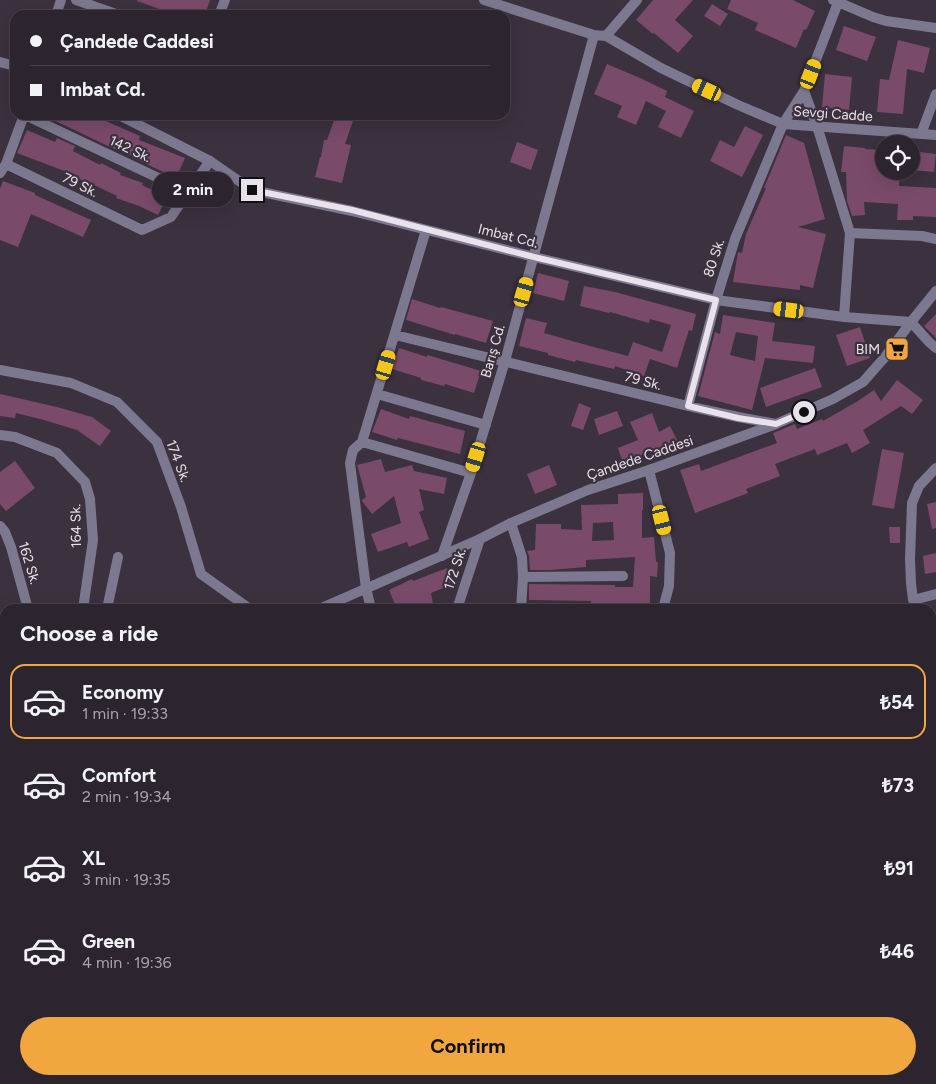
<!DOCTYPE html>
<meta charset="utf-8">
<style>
body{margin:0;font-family:Figtree,sans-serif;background:#38313b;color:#f1f3f6;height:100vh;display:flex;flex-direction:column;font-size:19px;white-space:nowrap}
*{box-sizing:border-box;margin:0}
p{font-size:16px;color:#a6a5aa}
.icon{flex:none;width:28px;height:28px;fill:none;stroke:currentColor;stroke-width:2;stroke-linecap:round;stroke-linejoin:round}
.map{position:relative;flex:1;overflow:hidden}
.panel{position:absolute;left:0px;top:604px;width:936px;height:481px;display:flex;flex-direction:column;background:#2c252f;border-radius:15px 15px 0 0;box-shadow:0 5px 20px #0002,0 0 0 1px #48424b}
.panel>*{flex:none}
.guide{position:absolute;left:10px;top:10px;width:500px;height:110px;border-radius:15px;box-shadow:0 5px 20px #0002,0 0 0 1px #48424b;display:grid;align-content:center;height:110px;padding:0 20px;background:#2c252f}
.controls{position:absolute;left:875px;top:135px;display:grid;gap:10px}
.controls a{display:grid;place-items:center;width:45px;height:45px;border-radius:50%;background:#2c252f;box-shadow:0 5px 20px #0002,0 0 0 1px #48424b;font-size:25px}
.end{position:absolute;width:22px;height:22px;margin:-11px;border:6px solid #e9e2eb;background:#111;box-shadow:0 0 0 2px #111}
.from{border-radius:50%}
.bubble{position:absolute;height:35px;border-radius:18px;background:#2c252f;box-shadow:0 5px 20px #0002,0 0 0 1px #48424b;font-size:16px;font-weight:700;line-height:35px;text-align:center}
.car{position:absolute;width:15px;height:30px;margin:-15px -8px;border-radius:6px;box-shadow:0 0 4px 1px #0007;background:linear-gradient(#f5c518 24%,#345 0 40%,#f5c518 0 76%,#345 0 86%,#f5c518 0)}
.guide b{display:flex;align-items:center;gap:18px;height:48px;font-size:19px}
.guide b+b{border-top:1px solid #48424b}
.guide i{width:12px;height:12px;background:#f1f3f6}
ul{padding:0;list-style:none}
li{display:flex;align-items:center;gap:15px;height:75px;margin:0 10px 8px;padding:0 10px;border:2px solid transparent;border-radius:15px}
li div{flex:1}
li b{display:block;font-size:19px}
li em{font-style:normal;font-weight:700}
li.active{border-color:#f1a63f}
li>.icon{width:45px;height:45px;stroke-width:1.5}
h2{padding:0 20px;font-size:22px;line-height:60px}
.button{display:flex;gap:10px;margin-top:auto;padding:10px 20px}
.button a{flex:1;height:58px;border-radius:30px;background:#f1a63f;color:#111;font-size:20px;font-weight:700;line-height:58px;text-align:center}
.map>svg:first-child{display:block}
</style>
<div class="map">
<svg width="936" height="1084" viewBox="0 0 936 1084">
<rect width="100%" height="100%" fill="#3b313f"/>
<path fill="#7a4a6b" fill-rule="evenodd" d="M 137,0 L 210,0 L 205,15 L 176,15 L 137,1 Z
M 653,0 L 693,0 L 675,20 L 693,36 L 678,53 L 654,33 L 653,34 L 636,20 Z
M 731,0 L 793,0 L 815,11 L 806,30 L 804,29 L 796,48 L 755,30 L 758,23 L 727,9 Z
M 712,4 L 728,14 L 720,26 L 704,16 Z
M 844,26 L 876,37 L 867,61 L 836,50 Z
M 898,40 L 930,48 L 924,73 L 907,69 L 903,114 L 877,112 L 880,79 L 889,80 Z
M 607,64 L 640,78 L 667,91 L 665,97 L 694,111 L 681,138 L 658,127 L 666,111 L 646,101 L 636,125 L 617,117 L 622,106 L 594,94 Z
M 825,74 L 852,77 L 849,110 L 822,107 Z
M 43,115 L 92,115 L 140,136 L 139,140 L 185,158 L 176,178 L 134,158 L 135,157 L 108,146 Z
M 336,115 L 355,115 L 345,144 L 351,145 L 342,183 L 315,177 L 320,157 L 321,157 L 324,140 L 327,140 Z
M 745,126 L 763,135 L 742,177 L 710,161 L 720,140 L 734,147 Z
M 27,130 L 55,142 L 57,138 L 75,146 L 73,151 L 100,165 L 101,163 L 121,173 L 120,175 L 143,183 L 142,185 L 167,197 L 158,215 L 139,206 L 116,198 L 117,196 L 88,182 L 87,183 L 67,172 L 17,153 Z
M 786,135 L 804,143 L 825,219 L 798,227 L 826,234 L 813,288 L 800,285 L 800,290 L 733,282 L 738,252 L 742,253 L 746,234 L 766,188 L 764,188 Z
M 517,142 L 538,150 L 531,170 L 510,162 Z
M 844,146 L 865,148 L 865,149 L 884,150 L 884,171 L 900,171 L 899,186 L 936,188 L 936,217 L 913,216 L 913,220 L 897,220 L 898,204 L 864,202 L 865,215 L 852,216 L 847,201 L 846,172 L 841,172 Z
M 912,151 L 936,154 L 934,172 L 911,170 Z
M 3,181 L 35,193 L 35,195 L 91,220 L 83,237 L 31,214 L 18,247 L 0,240 L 0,189 Z
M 538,273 L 569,281 L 564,301 L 533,293 Z
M 584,286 L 615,292 L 696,314 L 692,331 L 689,330 L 677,368 L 650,359 L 644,376 L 615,366 L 614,369 L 576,360 L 575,362 L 548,355 L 548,353 L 519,346 L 526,318 L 547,323 L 544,333 L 590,346 L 628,356 L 633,342 L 662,352 L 671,325 L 650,319 L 649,323 L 610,312 L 609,313 L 580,306 Z
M 412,299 L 440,308 L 441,307 L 493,321 L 486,343 L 455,334 L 455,335 L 406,320 Z
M 936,314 L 936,338 L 924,326 Z
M 723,315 L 775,323 L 772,341 L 815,346 L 813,363 L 765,358 L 752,410 L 698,396 L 715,332 L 720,334 ZM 736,332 L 758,336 L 755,361 L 730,355 Z
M 860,327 L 870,358 L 847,366 L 836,335 Z
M 399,348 L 427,357 L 427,355 L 451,362 L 481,371 L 474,393 L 445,384 L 444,386 L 421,380 L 421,378 L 392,369 Z
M 815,368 L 822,387 L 766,407 L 760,388 Z
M 897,380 L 923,400 L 912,414 L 901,406 L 863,430 L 870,443 L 852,453 L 847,443 L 817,455 L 815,449 L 775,464 L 780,476 L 746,489 L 748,493 L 695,513 L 680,470 L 699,464 L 701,471 L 777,443 L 773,433 L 795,424 L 797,429 L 822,419 L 823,421 L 858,401 L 874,390 L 881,401 Z
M 0,394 L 57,407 L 92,417 L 111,431 L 100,446 L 77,430 L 44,420 L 16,413 L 15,418 L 0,416 Z
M 579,403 L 591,408 L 583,430 L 571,426 Z
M 381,409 L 409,419 L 410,416 L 465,431 L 460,454 L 398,438 L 397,440 L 372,432 Z
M 617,411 L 623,426 L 599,435 L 594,419 Z
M 652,413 L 659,432 L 670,426 L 677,440 L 655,451 L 654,450 L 623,463 L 618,448 L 638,440 L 630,422 Z
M 882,449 L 904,453 L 894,509 L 872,505 Z
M 381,459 L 385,472 L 412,465 L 414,471 L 447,478 L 444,494 L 419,489 L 424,510 L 419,512 L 429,539 L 409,547 L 407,542 L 378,552 L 371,534 L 401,523 L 394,496 L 372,514 L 362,501 L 362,500 L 366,497 L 357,465 Z
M 15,461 L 35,488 L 6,511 L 0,504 L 0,472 Z
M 549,465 L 557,485 L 535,494 L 527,474 Z
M 643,493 L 643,510 L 642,510 L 642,538 L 654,537 L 656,562 L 658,562 L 657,577 L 650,576 L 650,604 L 623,604 L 623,603 L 591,603 L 591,601 L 529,600 L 529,584 L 615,585 L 615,587 L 633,587 L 635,557 L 586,560 L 586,567 L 550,570 L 530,570 L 529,556 L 527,551 L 535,550 L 536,524 L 561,524 L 561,529 L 582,530 L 581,505 L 618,504 L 618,494 ZM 613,522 L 614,540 L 592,541 L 593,523 Z
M 936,502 L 936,528 L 932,529 L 927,504 Z
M 889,527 L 900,527 L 900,543 L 890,543 Z
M 936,553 L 936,572 L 925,574 L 923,556 Z
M 447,568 L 453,584 L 431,593 L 434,609 L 397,609 L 389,590 L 412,579 L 413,581 Z"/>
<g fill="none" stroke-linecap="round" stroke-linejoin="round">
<path stroke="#7c788f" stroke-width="10" d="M 76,0 L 119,15
M 833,0 L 873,17 L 886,21 L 936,28
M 56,15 L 61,0
M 219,15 L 225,0
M 804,91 L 817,126 L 850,233 L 844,317
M 25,115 L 188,192 L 210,161
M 921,134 L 936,94
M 6,164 L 142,230 L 171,217 L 188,192
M 0,173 L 6,164 L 24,115
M 850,233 L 922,236 L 936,239
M 911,322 L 929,342 L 936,348
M 395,335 L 688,406 L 738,417 L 776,424
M 377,394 L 486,425
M 688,406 L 716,300 L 735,239 L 783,124 L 804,91 L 839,0
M 0,435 L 15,437 L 57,453 L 85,482 L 90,499 L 93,540 L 83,609
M 362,442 L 471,473
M 936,468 L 919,486 L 912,503 L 910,559 L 911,583 L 913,600 L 936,594
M 649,470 L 670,553 L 669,586 L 663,609
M 511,523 L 522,557 L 523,577 L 521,609
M 0,526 L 5,532 L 11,547 L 28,609
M 523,577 L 623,576
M 107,609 L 118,557
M 371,609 L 366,588 L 350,463 L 353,450 L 362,442 L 426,230
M 457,609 L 480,539
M 931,639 L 936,650
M 0,652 L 5,652
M 0,769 L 5,770
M 0,990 L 5,993
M 253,1084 L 258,1082 L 258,1080"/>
<path stroke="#7c788f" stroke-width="10" d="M 484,0 L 594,35 L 606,36 L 661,68 L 738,105 L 783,124 L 936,135
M 606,36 L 637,0
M 0,62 L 15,66
M 119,115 L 210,161 L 252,190 L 352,211 L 534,257 L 716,300 L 844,317 L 911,322
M 0,370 L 71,383 L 117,402 L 157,442 L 181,507 L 201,574 L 250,609
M 442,556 L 471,473 L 505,361 L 594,35
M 319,609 L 480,539 L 511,523 L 588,490 L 649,470 L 776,424 L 833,399 L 863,382 L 885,357 L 911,322 L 936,291
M 0,947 L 5,947"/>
</g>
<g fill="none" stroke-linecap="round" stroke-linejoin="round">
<path stroke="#e9e2eb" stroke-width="6" d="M 252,190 L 352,210 L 534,257 L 716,300 L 688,406 L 738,418 L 776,424 L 804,412"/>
</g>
<defs>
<g id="supermarket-square" transform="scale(1.25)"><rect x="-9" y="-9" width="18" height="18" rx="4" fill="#f1a63f" stroke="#3b313f"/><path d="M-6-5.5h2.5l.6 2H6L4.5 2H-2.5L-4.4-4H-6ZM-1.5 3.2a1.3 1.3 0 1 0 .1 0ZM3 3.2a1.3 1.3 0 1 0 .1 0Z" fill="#111"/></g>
</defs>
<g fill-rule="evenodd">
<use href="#supermarket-square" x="897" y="349"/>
</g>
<g text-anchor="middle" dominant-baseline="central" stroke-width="4.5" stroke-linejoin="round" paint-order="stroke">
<g font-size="14" fill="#e9e2eb" stroke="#3b313f">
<text transform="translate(833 114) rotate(4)">Sevgi Cadde</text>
<text transform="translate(130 149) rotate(25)">142 Sk.</text>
<text transform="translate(80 185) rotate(26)">79 Sk.</text>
<text transform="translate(508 236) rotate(14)">Imbat Cd.</text>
<text transform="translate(714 258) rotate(-72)">80 Sk.</text>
<text transform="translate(493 351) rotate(-74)">Barış Cd.</text>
<text transform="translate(643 381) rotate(14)">79 Sk.</text>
<text transform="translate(640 458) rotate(-19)">Çandede Caddesi</text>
<text transform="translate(178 461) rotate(69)">174 Sk.</text>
<text transform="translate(76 526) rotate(-91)">164 Sk.</text>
<text transform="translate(29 563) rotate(73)">162 Sk.</text>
<text transform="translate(455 569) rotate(-72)">172 Sk.</text>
</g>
<g font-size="14" fill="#e9e2eb" stroke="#3b313f" text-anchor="end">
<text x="880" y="349">BIM</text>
</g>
</g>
</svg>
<div class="controls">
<a><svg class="icon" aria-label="locate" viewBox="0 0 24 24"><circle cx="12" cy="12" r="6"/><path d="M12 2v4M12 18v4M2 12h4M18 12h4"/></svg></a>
</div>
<i class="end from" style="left:804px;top:412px"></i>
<i class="end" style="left:252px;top:190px"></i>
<div class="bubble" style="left:152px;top:172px;width:82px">2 min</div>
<i class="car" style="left:811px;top:74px;rotate:21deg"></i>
<i class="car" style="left:707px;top:90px;rotate:295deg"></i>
<i class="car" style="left:524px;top:292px;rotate:16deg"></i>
<i class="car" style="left:789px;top:310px;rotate:277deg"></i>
<i class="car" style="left:386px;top:365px;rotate:17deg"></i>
<i class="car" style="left:476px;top:457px;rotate:197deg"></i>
<i class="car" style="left:662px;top:520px;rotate:166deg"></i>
<div class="guide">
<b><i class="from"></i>Çandede Caddesi</b>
<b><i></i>Imbat Cd.</b>
</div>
<section class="panel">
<h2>Choose a ride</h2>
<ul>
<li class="active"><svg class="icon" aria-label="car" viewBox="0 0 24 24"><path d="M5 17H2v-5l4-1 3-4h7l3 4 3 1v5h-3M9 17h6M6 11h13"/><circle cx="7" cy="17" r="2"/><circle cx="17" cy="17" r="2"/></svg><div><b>Economy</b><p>1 min · 19:33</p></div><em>₺54</em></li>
<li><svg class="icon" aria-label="car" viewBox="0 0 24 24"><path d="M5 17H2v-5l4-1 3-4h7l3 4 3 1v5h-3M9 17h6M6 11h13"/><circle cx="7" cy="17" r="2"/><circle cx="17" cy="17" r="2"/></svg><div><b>Comfort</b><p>2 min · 19:34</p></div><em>₺73</em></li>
<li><svg class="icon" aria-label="car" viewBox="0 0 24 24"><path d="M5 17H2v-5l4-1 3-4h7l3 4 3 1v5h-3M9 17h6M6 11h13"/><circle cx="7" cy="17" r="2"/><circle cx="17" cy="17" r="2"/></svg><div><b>XL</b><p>3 min · 19:35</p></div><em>₺91</em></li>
<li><svg class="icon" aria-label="car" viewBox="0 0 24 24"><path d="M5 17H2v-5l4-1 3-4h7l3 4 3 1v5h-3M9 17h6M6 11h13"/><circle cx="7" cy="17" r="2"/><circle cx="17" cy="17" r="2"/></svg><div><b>Green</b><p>4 min · 19:36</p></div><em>₺46</em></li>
</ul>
<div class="button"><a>Confirm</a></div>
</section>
</div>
